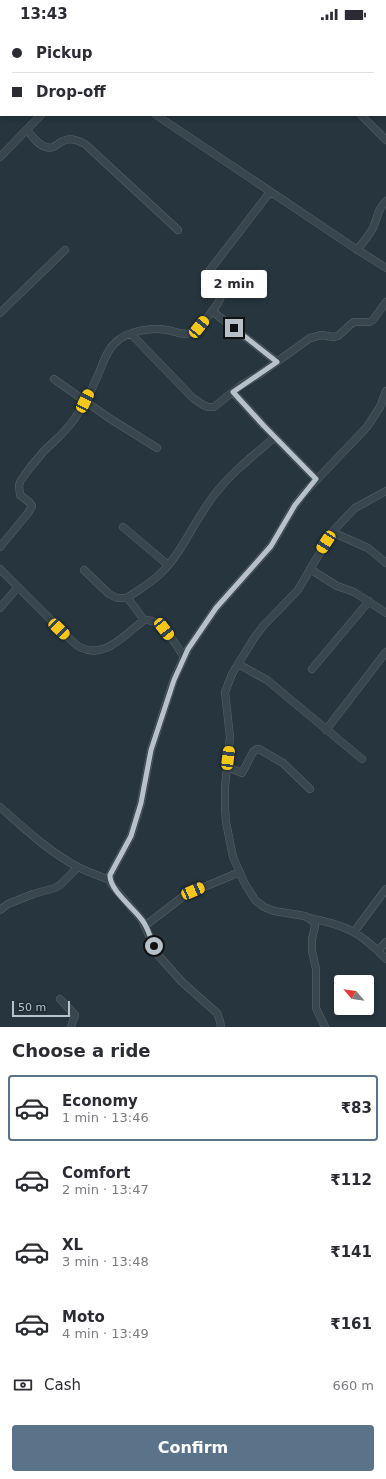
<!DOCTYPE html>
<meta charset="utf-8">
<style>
body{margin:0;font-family:"DejaVu Sans",sans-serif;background:#f7f7f7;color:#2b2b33;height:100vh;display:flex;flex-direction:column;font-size:15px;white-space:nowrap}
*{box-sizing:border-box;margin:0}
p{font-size:13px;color:#7c7c81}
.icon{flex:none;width:22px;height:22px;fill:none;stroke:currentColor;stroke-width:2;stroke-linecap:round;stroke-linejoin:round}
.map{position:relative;height:999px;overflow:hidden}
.panel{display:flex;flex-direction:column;background:#fff;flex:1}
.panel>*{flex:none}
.banner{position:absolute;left:0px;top:0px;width:386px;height:88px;box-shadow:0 2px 6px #0003;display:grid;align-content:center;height:88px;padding:0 12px;background:#fff}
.needle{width:26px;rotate:298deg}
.controls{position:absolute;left:334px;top:947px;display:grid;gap:8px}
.controls a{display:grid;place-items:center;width:40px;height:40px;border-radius:4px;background:#fff;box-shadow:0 2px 6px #0003;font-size:20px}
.scale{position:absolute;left:12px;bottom:10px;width:58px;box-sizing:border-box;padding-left:4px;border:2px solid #b7c1c9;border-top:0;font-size:11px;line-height:14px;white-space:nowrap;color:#b7c1c9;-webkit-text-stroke:3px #1f2b33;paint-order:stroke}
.end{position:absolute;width:18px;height:18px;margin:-9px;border:5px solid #b7c1c9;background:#111;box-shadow:0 0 0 2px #111}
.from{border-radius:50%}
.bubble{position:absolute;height:28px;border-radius:4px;background:#fff;box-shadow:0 2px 6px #0003;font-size:13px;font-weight:700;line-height:28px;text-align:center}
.car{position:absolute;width:12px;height:24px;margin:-12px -6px;border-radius:5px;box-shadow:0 0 3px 1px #0007;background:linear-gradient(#f5c518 24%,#345 0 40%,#f5c518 0 76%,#345 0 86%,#f5c518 0)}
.banner b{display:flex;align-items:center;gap:14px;height:38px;font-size:15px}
.banner b+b{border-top:1px solid #e1e1e2}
.banner i{width:10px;height:10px;background:#2b2b33}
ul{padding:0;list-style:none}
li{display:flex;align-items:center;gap:12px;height:66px;margin:0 8px 6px;padding:0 4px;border:2px solid transparent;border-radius:4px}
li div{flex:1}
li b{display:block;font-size:15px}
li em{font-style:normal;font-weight:700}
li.current{border-color:#5a7388}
li>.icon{width:36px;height:36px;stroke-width:1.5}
h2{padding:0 12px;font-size:18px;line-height:48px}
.pay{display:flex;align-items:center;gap:10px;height:44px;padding:0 12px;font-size:15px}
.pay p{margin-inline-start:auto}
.button{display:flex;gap:8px;margin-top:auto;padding:8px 12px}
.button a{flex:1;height:46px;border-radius:4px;background:#5a7388;color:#fff;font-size:16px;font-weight:700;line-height:46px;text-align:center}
.status{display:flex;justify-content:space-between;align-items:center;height:28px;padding:0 20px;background:#fff;direction:ltr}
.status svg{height:11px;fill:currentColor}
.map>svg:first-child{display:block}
</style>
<div class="status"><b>13:43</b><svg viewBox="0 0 49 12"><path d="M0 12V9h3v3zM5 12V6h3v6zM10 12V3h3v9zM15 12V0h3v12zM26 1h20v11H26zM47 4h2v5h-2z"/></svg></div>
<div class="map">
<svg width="386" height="999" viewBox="0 0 386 999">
<rect width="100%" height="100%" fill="#26353e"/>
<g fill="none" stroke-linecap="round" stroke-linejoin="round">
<g stroke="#58646c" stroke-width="8">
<path id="minor" d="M 25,0 L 26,1
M 308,0 L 309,1
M 281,1 L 282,0
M 0,43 L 1,44
M 156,87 L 350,217 L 386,240
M 361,87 L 386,112
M 27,102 C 32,108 38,117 46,119 C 54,122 57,115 63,113 C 71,109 79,113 85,116 L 178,202
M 0,129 L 41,87
M 357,222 C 363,214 372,205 375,195 C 378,186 379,180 386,173
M 212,283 L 277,334
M 0,285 L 65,222
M 131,306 L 193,370 L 203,377 L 208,379 L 214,379 L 240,358 L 260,346 L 310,310 L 322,307 L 333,309 L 338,308 L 350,297 L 354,294 L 370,294 L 373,292 L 386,274
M 54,351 L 109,390 L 157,420
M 233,364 L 264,398 L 316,451
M 123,499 L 168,537
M 332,504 L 368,520 L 386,535
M 0,519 L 28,485 L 32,478 L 29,474 L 20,467 L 19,457 L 21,452 C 28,442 36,432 44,423 C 55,412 67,403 75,390 C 84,377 92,361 98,347 C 103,336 106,323 115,315 C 126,303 152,299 167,302 C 175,303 182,308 190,305 C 199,302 204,293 210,286 C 214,281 220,274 221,268 C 223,257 207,256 210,242 L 270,164
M 0,541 L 70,611 C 73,614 78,619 82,620 C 105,631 127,605 144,592 C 163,590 175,616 184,629
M 310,541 L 337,558 L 354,564 L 386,585
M 84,542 L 109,566 L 117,570 L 127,570 L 130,573 L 144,592
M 127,570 C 138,562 151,555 161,545 C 184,522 195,491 215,466 C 232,444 254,427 275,409
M 0,580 L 17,560
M 238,636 L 267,652 L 362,731
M 312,641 L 369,573
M 326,702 L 386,624
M 227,739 L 242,745 L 253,724 L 257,721 L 259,721 L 283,735 L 310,761
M 0,779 C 24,800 49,824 78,839 C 88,844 99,848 110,852
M 0,882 L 8,876 L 33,866 L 55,860 L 61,856 L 78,839
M 309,890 C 346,897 360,904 386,931
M 146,897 L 185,867 L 240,844
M 354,904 L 386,861
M 378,923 L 386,914
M 60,971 L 75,987 L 71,999
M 221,999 L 220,993 L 217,985 L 182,954 L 158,927 L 142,892 L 112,857 L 110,852 L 110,847 L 131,808 L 141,775 L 151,722 L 174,651 L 188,621 L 216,580 L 271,518 L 295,477 L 305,464 L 367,399 L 380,379 L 386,363
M 325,999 L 316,980 L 316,941 L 312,923 L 312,911 L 315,898 L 313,893 L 305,888 L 274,883 L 264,879 L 255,872 L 245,856 L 233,829 L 226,794 L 225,780 L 225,759 L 230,709 L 225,664 L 232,646 L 254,610 L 264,597 L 298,562 L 332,504 L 355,480 L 386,463"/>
</g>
<use href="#minor" stroke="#3a464e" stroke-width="7"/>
</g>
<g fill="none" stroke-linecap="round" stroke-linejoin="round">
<path stroke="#b7c1c9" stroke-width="5" d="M 154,918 C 150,910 148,899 142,892 C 134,880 109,862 110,847 L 131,808 L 141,775 L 151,722 L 174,652 L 188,621 L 216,580 L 271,518 L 295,477 L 316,451 L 264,398 L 233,364 L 277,334 L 234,300"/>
</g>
</svg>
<div class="controls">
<a><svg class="needle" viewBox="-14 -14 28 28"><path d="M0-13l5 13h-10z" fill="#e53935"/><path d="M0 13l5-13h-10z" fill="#7c7c81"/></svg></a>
</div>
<div class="scale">50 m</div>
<i class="end from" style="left:154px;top:918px"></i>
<i class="end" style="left:234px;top:300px"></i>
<div class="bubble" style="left:201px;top:242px;width:66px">2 min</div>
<i class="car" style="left:199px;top:299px;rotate:39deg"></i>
<i class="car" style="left:85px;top:373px;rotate:26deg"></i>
<i class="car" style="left:326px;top:514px;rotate:213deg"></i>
<i class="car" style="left:59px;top:601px;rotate:134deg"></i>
<i class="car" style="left:164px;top:601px;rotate:142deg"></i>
<i class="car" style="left:228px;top:730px;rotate:7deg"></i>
<i class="car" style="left:193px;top:863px;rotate:67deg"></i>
<div class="banner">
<b><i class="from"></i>Pickup</b>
<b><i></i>Drop-off</b>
</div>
</div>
<section class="panel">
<h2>Choose a ride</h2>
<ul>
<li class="current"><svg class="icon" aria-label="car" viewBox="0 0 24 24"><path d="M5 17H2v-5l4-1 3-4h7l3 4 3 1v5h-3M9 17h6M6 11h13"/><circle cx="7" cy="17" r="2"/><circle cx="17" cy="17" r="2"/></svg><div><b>Economy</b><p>1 min · 13:46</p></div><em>₹83</em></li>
<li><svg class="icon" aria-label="car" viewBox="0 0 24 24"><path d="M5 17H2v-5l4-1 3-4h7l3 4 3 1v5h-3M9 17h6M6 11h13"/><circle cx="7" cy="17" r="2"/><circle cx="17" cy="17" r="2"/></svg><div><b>Comfort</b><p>2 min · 13:47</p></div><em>₹112</em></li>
<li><svg class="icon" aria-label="car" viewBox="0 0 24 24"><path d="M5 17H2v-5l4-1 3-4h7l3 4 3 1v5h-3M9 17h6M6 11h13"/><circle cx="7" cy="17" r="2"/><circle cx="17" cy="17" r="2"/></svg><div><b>XL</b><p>3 min · 13:48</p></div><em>₹141</em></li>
<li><svg class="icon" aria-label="car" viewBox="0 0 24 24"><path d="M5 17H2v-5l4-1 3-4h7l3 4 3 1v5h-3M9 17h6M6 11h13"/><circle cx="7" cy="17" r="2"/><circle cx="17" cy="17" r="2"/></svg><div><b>Moto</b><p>4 min · 13:49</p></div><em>₹161</em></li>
</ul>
<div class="pay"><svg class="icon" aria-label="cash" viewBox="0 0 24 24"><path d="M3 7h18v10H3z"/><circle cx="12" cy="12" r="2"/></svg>Cash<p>660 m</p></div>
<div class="button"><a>Confirm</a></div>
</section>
